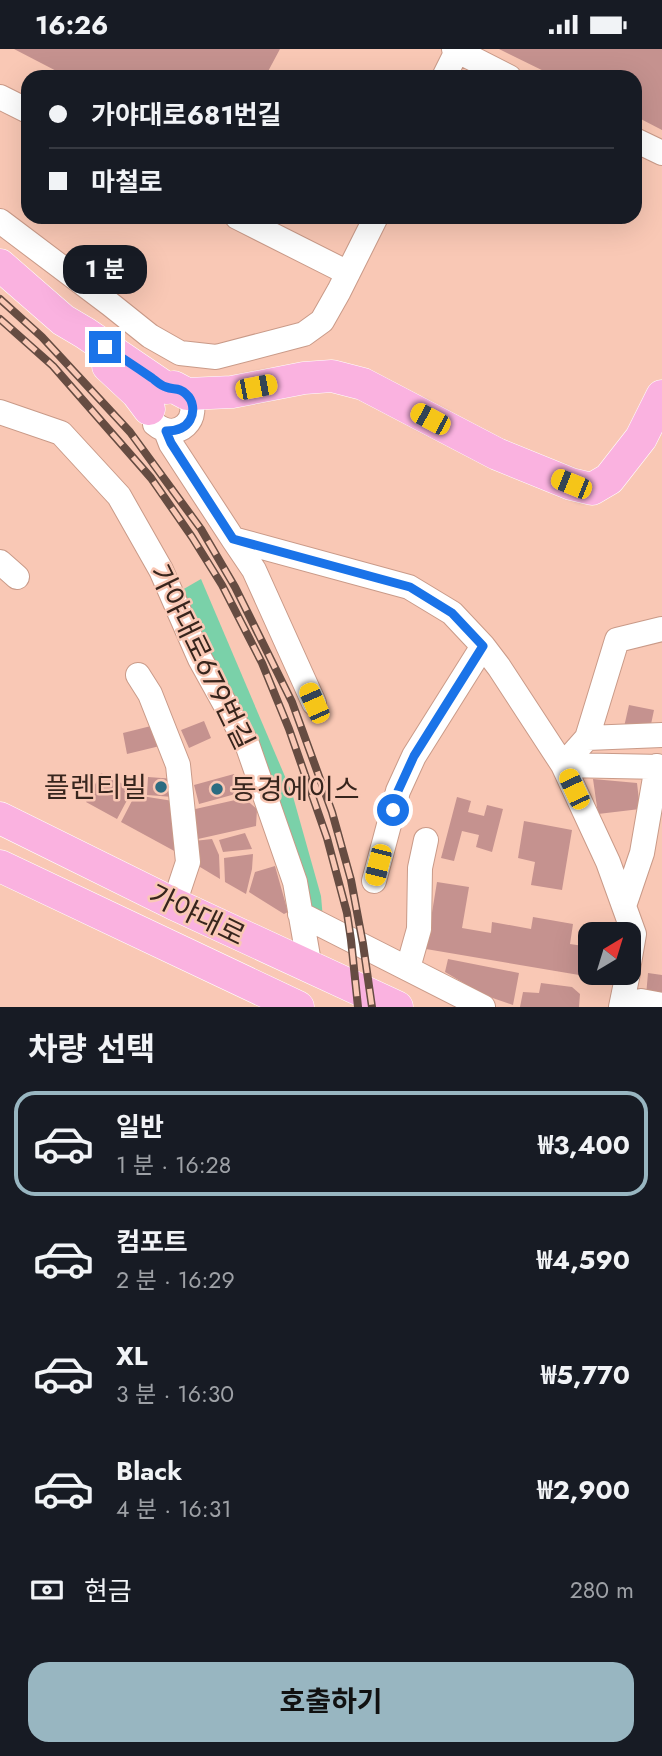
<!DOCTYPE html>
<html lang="ko">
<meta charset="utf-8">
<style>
body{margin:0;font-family:Jost,"Noto Sans KR",sans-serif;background:#20242c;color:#f1f3f6;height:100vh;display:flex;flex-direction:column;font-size:26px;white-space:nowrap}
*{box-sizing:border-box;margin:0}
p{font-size:23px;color:#9ea1a6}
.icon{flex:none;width:38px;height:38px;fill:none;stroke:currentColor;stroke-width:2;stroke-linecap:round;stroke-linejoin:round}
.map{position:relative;height:958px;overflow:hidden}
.details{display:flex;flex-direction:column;background:#171b24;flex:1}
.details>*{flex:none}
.guide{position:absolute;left:21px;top:21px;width:621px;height:154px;border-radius:21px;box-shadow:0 7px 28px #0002;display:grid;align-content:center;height:154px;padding:0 28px;background:#171b24}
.needle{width:46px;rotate:38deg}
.tools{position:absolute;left:578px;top:873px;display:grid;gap:14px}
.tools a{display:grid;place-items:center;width:63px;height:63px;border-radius:14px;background:#171b24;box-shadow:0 7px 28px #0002;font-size:35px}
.end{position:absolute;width:32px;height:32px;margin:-16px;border:9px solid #1a73e8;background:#fff;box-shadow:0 0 0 4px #fff}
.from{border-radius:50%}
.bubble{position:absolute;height:49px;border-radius:21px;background:#171b24;box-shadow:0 7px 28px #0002;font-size:23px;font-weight:700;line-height:49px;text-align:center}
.car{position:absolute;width:21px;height:42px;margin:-21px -10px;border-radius:9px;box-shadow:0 0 5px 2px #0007;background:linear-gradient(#f5c518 24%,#345 0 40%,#f5c518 0 76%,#345 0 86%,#f5c518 0)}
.guide b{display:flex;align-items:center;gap:24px;height:66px;font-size:26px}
.guide b+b{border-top:2px solid #363941}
.guide i{width:18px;height:18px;background:#f1f3f6}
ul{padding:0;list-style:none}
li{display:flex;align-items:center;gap:21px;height:105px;margin:0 14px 10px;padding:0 14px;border:4px solid transparent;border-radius:21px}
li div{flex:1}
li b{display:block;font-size:26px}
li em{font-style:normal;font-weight:700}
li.on{border-color:#98b6c1}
li>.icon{width:63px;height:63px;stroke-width:1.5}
h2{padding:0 28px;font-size:32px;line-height:84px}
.pay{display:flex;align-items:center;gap:18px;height:77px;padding:0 28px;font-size:26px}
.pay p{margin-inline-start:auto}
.action{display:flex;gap:14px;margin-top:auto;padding:14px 28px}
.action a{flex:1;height:80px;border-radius:21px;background:#98b6c1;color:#111;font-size:28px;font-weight:700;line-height:80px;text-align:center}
.status{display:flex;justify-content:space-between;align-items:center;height:49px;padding:0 35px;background:#171b24;direction:ltr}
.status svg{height:19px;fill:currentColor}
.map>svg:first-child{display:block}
</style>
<div class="status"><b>16:26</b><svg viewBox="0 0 49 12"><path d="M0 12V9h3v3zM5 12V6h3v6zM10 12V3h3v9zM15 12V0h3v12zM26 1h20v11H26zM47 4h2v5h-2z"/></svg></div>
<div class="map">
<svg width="662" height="958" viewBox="0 0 662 958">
<rect width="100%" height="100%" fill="#f9c8b5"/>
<path fill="#7ad1a9" d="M 201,530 L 292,744 L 321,847 L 323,870 L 300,865 L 182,541 Z"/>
<path fill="#c5928f" d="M 14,0 L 280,0 L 265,28 L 68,28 Z
M 499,0 L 662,0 L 662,81 L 635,67 L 635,28 L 556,28 Z
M 629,656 L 654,661 L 650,680 L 624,678 Z
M 204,672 L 211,689 L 189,699 L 181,681 Z
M 159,675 L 164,696 L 127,705 L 123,684 Z
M 101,724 L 133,740 L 117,770 L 86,753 Z
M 234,725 L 239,744 L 199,755 L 194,736 Z
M 148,728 L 175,730 L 173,748 L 147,746 Z
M 593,730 L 637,734 L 640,760 L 598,765 Z
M 135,746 L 173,752 L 178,804 L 121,773 Z
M 457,748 L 471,752 L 468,763 L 484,767 L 487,756 L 503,760 L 492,803 L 476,798 L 479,786 L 462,782 L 454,812 L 441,809 Z
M 244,749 L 257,760 L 256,777 L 198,790 L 191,761 Z
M 524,772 L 572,781 L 562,841 L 531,836 L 535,813 L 518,809 Z
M 245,784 L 252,800 L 223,803 L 219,791 Z
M 212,790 L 219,806 L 220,830 L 195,815 L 194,792 Z
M 253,805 L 252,820 L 246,845 L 225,833 L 224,809 Z
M 275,817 L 288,863 L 284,865 L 249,843 L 255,823 Z
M 437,833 L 469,838 L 462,879 L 491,884 L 492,873 L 531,880 L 533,868 L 573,875 L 570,895 L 590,898 L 590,924 L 592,924 L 591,928 L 426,900 Z
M 448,910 L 519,924 L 513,956 L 484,946 L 445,923 Z
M 648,924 L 662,926 L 662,949 L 646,947 Z
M 541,934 L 572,938 L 580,945 L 579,958 L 520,958 L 523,943 L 539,944 Z"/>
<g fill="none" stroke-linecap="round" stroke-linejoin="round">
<g stroke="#c99a88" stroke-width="26">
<path id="minor" d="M 454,0 L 509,28
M 444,28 L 457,2
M 0,48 L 28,62
M 635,91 L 662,104
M 237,168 L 348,224
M 0,172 L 110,255 L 150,287 L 180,304 L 216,308 L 304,285 L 322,272 L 339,242 L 376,168
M 0,363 L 61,384 L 119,447 L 161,521 L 200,610 L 247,695 L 295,833 L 310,919
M 155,375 C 177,394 204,369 187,345
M 166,382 L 171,395 L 233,490 L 409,538 L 452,564 L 483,597 L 499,618 L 563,716 L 608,813 L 634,885 L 628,920
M 233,490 L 254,521 L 314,654
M 0,513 L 17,528
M 138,626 L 150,645 L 178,716 L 188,813 L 174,855
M 587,689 L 662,686
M 563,716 L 587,689 L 617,591 L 662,580
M 563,716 L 662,718
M 374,832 L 398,742 L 414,707 L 483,597
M 624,857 L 642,804 L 657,717
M 300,865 L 483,958
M 408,919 L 419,880 L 420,819 L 426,791
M 641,952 L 662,956
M 621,958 L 628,924"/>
</g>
<g stroke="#fff" stroke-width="33">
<path id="major" d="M 0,216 L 63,271 L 85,284 L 166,339 L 174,338 L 187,345 L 232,343 L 304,329 L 332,327 L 363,335 L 497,405 L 571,435 L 592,440 L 609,430 L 641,389 L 662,347
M 108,317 L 137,344 L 149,360
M 0,769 L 174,855 L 397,958
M 0,817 L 298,958"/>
</g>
<use href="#minor" stroke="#fff" stroke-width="24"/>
<use href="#major" stroke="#fab2e0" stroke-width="32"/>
<g stroke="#664c42" stroke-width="8">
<path id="rail" d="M 0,250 L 42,288 L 130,383 L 201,480 L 235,538 L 292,653 L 332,763 L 351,831 L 363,895 L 372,958
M 0,270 L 53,317 L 151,429 L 192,488 L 222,536 L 262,614 L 289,680 L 327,789 L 347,864 L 351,891 L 358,958"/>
</g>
<use href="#rail" stroke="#f9c8b5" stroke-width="5" stroke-dasharray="16" stroke-linecap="butt"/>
</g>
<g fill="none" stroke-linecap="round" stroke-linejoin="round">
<path stroke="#1a73e8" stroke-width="9" d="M 105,298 C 121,308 136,318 152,329 C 156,332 161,337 166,338 C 173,341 180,338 186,345 C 193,351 195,362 190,371 C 185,380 176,382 166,382 L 171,394 L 233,490 L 410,538 L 452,564 L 483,597 L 414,707 L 398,742 L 393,761"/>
</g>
<g fill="#2c6c81" stroke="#f9c8b5" stroke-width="2.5">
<circle cx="161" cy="738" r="7"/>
<circle cx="217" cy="740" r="7"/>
</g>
<g text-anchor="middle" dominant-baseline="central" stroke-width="5" stroke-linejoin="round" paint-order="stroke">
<g font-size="28" fill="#37251d" stroke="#f9c8b5">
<text transform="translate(202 608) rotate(64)">가야대로679번길</text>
<text transform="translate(197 866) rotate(26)">가야대로</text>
</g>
<g font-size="28" fill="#37251d" stroke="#f9c8b5" text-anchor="end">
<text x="147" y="738">플렌티빌</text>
<text x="231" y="740" text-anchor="start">동경에이스</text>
</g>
</g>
</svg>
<div class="tools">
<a><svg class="needle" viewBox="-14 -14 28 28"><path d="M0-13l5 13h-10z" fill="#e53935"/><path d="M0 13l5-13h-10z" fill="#9ea1a6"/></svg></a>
</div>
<i class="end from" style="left:393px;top:761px"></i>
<i class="end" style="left:105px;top:298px"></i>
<div class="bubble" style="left:63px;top:196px;width:84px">1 분</div>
<i class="car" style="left:256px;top:338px;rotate:79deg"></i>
<i class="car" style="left:430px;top:370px;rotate:298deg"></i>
<i class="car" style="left:571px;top:435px;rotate:292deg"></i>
<i class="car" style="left:314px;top:654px;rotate:336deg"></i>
<i class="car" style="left:574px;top:740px;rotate:335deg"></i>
<i class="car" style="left:378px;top:816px;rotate:194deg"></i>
<div class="guide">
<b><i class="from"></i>가야대로681번길</b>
<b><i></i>마철로</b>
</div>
</div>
<section class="details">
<h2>차량 선택</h2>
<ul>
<li class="on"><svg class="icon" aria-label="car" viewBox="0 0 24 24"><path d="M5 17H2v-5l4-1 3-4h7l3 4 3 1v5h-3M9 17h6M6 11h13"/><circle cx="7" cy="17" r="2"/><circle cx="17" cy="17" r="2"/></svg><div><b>일반</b><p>1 분 · 16:28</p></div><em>₩3,400</em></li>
<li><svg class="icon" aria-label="car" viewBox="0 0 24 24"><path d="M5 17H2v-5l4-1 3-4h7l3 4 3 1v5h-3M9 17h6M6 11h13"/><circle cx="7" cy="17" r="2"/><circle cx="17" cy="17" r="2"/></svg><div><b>컴포트</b><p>2 분 · 16:29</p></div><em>₩4,590</em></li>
<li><svg class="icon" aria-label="car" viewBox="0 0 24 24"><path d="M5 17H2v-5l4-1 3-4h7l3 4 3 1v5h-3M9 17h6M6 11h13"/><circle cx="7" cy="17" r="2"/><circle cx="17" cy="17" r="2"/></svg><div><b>XL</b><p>3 분 · 16:30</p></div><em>₩5,770</em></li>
<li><svg class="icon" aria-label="car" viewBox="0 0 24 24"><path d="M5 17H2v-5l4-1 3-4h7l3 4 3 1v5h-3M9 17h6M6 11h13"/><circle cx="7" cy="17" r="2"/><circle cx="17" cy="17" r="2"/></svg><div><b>Black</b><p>4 분 · 16:31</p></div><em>₩2,900</em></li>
</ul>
<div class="pay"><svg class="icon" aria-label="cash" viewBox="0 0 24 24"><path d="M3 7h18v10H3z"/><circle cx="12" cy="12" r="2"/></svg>현금<p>280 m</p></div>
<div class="action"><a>호출하기</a></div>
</section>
